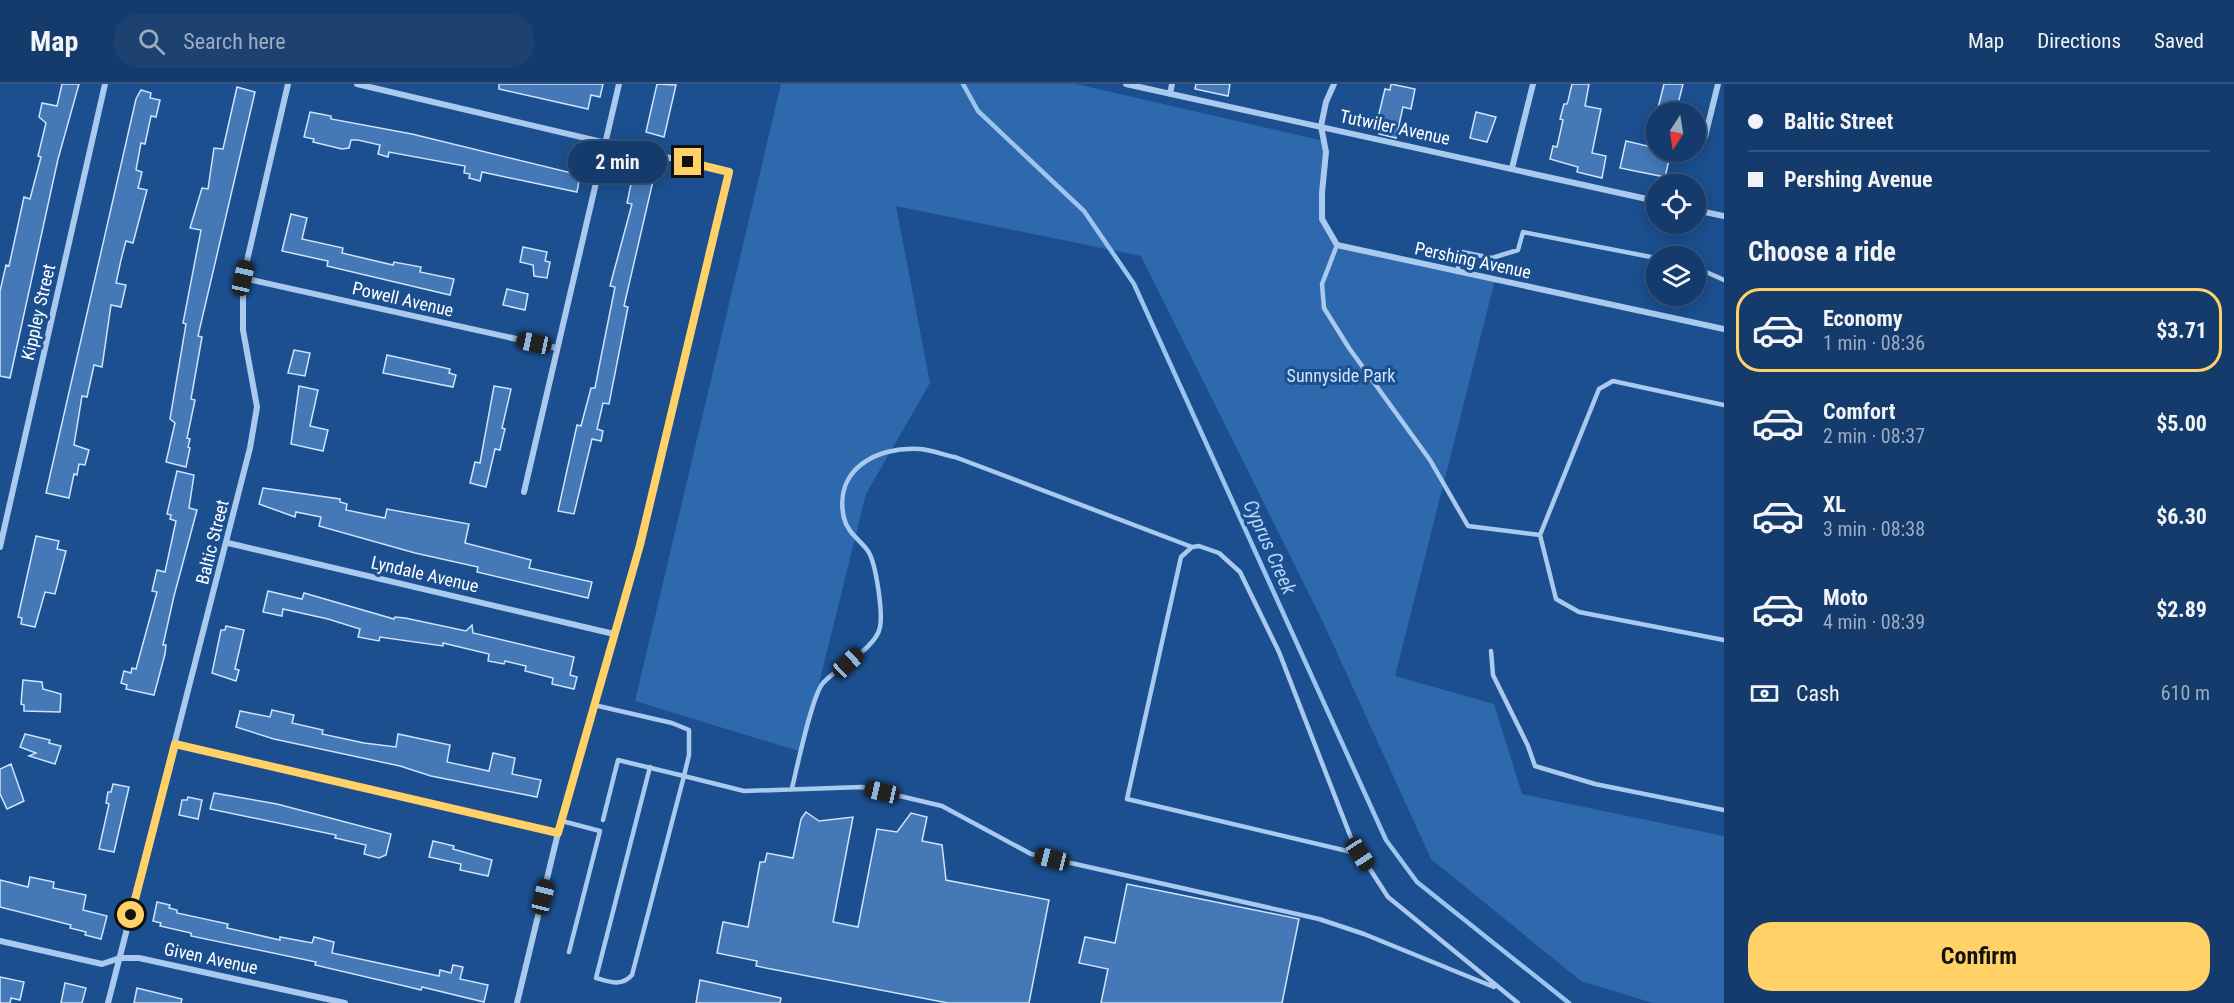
<!DOCTYPE html>
<meta charset="utf-8">
<style>
body{margin:0;font-family:"Roboto Condensed",sans-serif;background:#1d4271;color:#f1f3f6;height:100vh;display:flex;flex-direction:column;font-size:22px;white-space:nowrap}
*{box-sizing:border-box;margin:0}
p{font-size:20px;color:#9dadc1}
.icon{flex:none;width:33px;height:33px;fill:none;stroke:currentColor;stroke-width:2;stroke-linecap:round;stroke-linejoin:round}
.map{position:relative;flex:1;overflow:hidden}
.sheet{display:flex;flex-direction:column;background:#143b6b;width:510px}
.sheet>*{flex:none}
.banner{display:grid;align-content:center;height:132px;padding:0 24px;background:#143b6b}
.needle{width:39px;rotate:192deg}
.fabs{position:absolute;left:1646px;top:18px;display:grid;gap:12px}
.fabs a{display:grid;place-items:center;width:60px;height:60px;border-radius:50%;background:#143b6b;box-shadow:0 3px 15px #0003,0 0 0 2px #33557e;font-size:30px}
.end{position:absolute;width:27px;height:27px;margin:-14px;border:8px solid #ffd166;background:#111;box-shadow:0 0 0 3px #111}
.from{border-radius:50%}
.bubble{position:absolute;height:42px;border-radius:21px;background:#143b6b;box-shadow:0 3px 15px #0003,0 0 0 2px #33557e;font-size:20px;font-weight:700;line-height:42px;text-align:center}
.car{position:absolute;width:18px;height:36px;margin:-18px -9px;border-radius:8px;box-shadow:0 0 4px 2px #0007;background:linear-gradient(#222 24%,#8ab4d8 0 40%,#222 0 76%,#8ab4d8 0 86%,#222 0)}
.banner b{display:flex;align-items:center;gap:21px;height:57px;font-size:22px}
.banner b+b{border-top:2px solid #33557e}
.banner i{width:15px;height:15px;background:#f1f3f6}
ul{padding:0;list-style:none}
li{display:flex;align-items:center;gap:18px;height:84px;margin:0 12px 9px;padding:0 12px;border:3px solid transparent;border-radius:24px}
li div{flex:1}
li b{display:block;font-size:22px}
li em{font-style:normal;font-weight:700}
li.on{border-color:#ffd166}
li>.icon{width:54px;height:54px;stroke-width:1.5}
h2{padding:0 24px;font-size:27px;line-height:72px}
.pay{display:flex;align-items:center;gap:15px;height:66px;padding:0 24px;font-size:22px}
.pay p{margin-inline-start:auto}
.button{display:flex;gap:12px;margin-top:auto;padding:12px 24px}
.button a{flex:1;height:69px;border-radius:24px;background:#ffd166;color:#111;font-size:24px;font-weight:700;line-height:69px;text-align:center}
header{display:flex;align-items:center;gap:36px;box-sizing:border-box;height:84px;padding:0 30px;background:#143b6b;border-bottom:2px solid #33557e}
header strong{font-size:28px}
nav{display:flex;gap:33px;margin-inline-start:auto;font-size:21px}
.search{width:420px;height:54px;background:#1d4271;display:flex;align-items:center;gap:15px;box-sizing:border-box;padding:0 21px;border-radius:24px;color:#9dadc1;font-size:22px}
main{display:flex;flex:1;min-height:0}
.map>svg:first-child{display:block}
</style>
<header>
<strong>Map</strong>
<div class="search"><svg class="icon" aria-label="search" viewBox="0 0 24 24"><circle cx="10" cy="10" r="6"/><path d="M15 15l6 6"/></svg>Search here</div>
<nav><a>Map</a><a>Directions</a><a>Saved</a></nav>
</header>
<main>
<div class="map">
<svg width="1724" height="919" viewBox="0 0 1724 919">
<rect width="100%" height="100%" fill="#1b4f8f"/>
<path fill="#2e69ad" d="M 781,0 L 1076,0 L 1324,57 L 1322,135 L 1337,161 L 1495,196 L 1395,592 L 1494,620 L 1522,710 L 1724,752 L 1724,919 L 1653,919 L 1581,897 L 1431,775 L 1323,538 L 1141,172 L 896,122 L 930,299 L 866,410 L 802,668 L 635,617 Z"/>
<g fill="none" stroke-linecap="round" stroke-linejoin="round">
<path stroke="#9cc4f0" stroke-width="4.5" d="M 963,0 L 978,27 L 1084,127 L 1134,200 L 1386,756 L 1417,798 L 1569,919"/>
</g>
<path fill="#4478b7" stroke="#cfe3fa" stroke-width="1.5" d="M 62,0 L 79,0 L 58,75 L 10,294 L 0,292 L 0,207 L 6,181 L 9,182 L 24,113 L 30,115 L 41,73 L 38,72 L 46,39 L 39,33 L 42,19 L 57,22 Z
M 499,0 L 603,0 L 600,13 L 591,11 L 588,25 L 499,5 Z
M 657,0 L 676,1 L 664,53 L 646,48 Z
M 1196,0 L 1230,0 L 1228,12 L 1195,5 Z
M 1391,0 L 1415,5 L 1411,25 L 1403,23 L 1396,54 L 1379,50 L 1381,43 L 1376,42 L 1385,5 L 1390,6 Z
M 1572,0 L 1589,0 L 1585,22 L 1601,25 L 1592,69 L 1606,72 L 1602,94 L 1577,88 L 1578,83 L 1550,75 L 1553,62 L 1557,63 L 1563,36 L 1560,35 L 1564,20 L 1567,20 L 1568,17 Z
M 1664,0 L 1683,0 L 1676,28 L 1657,28 Z
M 237,3 L 255,8 L 198,252 L 202,253 L 191,315 L 195,316 L 187,354 L 190,355 L 188,363 L 190,364 L 186,383 L 166,378 L 175,339 L 170,335 L 186,240 L 183,239 L 201,146 L 190,144 L 202,104 L 208,105 L 214,64 L 223,65 Z
M 141,6 L 151,9 L 150,14 L 160,16 L 156,33 L 151,32 L 145,60 L 141,59 L 136,86 L 142,88 L 138,104 L 147,106 L 133,159 L 126,157 L 121,176 L 116,199 L 126,201 L 121,223 L 111,221 L 102,283 L 94,281 L 87,313 L 82,312 L 74,361 L 89,366 L 85,381 L 79,380 L 77,391 L 74,390 L 69,414 L 46,409 L 136,15 Z
M 310,28 L 331,32 L 331,35 L 412,50 L 580,91 L 577,108 L 482,88 L 480,97 L 469,94 L 470,90 L 464,89 L 465,82 L 389,68 L 388,73 L 378,70 L 380,61 L 358,56 L 351,56 L 349,64 L 342,65 L 313,58 L 314,55 L 304,53 Z
M 1476,28 L 1496,33 L 1487,58 L 1470,54 Z
M 1626,57 L 1656,64 L 1656,68 L 1671,68 L 1665,93 L 1620,84 Z
M 625,87 L 653,97 L 624,222 L 628,223 L 609,320 L 603,319 L 597,345 L 603,347 L 601,357 L 592,355 L 574,430 L 558,427 L 577,341 L 581,342 L 591,304 L 595,304 L 600,278 L 615,203 L 610,202 L 632,120 L 627,119 L 631,100 L 623,99 Z
M 291,130 L 307,134 L 302,155 L 343,164 L 342,169 L 393,181 L 394,178 L 421,183 L 420,188 L 454,195 L 450,211 L 327,182 L 328,177 L 282,167 Z
M 523,163 L 547,168 L 545,177 L 550,178 L 547,194 L 534,192 L 533,181 L 520,178 Z
M 507,205 L 528,210 L 525,226 L 503,221 Z
M 294,266 L 310,269 L 305,292 L 288,289 Z
M 387,271 L 450,285 L 449,289 L 456,291 L 453,303 L 383,289 Z
M 299,302 L 318,306 L 310,342 L 328,346 L 323,367 L 291,360 Z
M 494,302 L 511,305 L 502,344 L 505,345 L 502,357 L 500,366 L 495,365 L 486,403 L 470,399 L 475,378 L 480,379 Z
M 177,387 L 194,391 L 189,424 L 197,426 L 174,512 L 163,561 L 166,561 L 165,570 L 154,611 L 126,605 L 127,601 L 121,599 L 124,587 L 131,589 L 132,584 L 136,585 L 157,508 L 152,507 L 157,486 L 165,488 L 176,437 L 170,435 L 171,431 L 167,430 Z
M 263,404 L 340,415 L 340,418 L 347,420 L 346,426 L 385,434 L 387,425 L 469,440 L 465,459 L 531,476 L 529,484 L 592,498 L 588,514 L 477,488 L 478,483 L 415,469 L 319,442 L 321,433 L 296,428 L 295,433 L 259,420 Z
M 36,452 L 59,457 L 57,465 L 66,467 L 55,510 L 45,508 L 35,543 L 21,540 L 22,534 L 18,533 Z
M 268,507 L 302,515 L 304,509 L 394,535 L 395,533 L 405,534 L 466,547 L 472,541 L 473,549 L 574,573 L 570,591 L 577,593 L 574,605 L 552,600 L 553,594 L 525,587 L 526,582 L 505,577 L 504,580 L 488,577 L 489,570 L 443,559 L 443,562 L 380,553 L 379,557 L 358,553 L 360,545 L 328,535 L 283,525 L 282,532 L 263,528 Z
M 226,542 L 244,546 L 235,585 L 239,586 L 236,597 L 212,589 L 221,546 L 225,546 Z
M 23,596 L 42,598 L 43,605 L 61,610 L 60,628 L 24,627 L 24,621 L 21,620 Z
M 272,626 L 294,631 L 292,639 L 323,646 L 322,650 L 364,659 L 396,663 L 398,650 L 450,661 L 447,678 L 489,687 L 493,669 L 515,674 L 512,690 L 541,696 L 537,713 L 431,692 L 400,682 L 274,655 L 236,643 L 240,627 L 270,633 Z
M 25,650 L 50,656 L 49,659 L 61,662 L 55,680 L 29,672 L 36,669 L 20,663 Z
M 11,680 L 24,717 L 7,725 L 0,710 L 0,685 Z
M 113,700 L 129,703 L 114,768 L 99,765 L 109,720 L 106,719 L 108,708 L 111,708 Z
M 214,709 L 277,720 L 391,750 L 386,771 L 379,774 L 364,770 L 366,761 L 335,754 L 336,751 L 210,725 Z
M 188,713 L 202,716 L 198,735 L 179,731 L 182,716 L 187,716 Z
M 806,728 L 819,737 L 853,733 L 833,838 L 858,843 L 877,745 L 897,748 L 911,729 L 927,733 L 922,757 L 942,761 L 946,796 L 1049,816 L 1029,919 L 948,919 L 756,882 L 757,877 L 717,869 L 723,838 L 748,843 L 760,778 L 765,778 L 767,769 L 793,774 L 801,735 Z
M 433,757 L 454,762 L 453,765 L 492,776 L 488,792 L 460,786 L 461,780 L 429,773 Z
M 30,793 L 54,798 L 53,804 L 86,811 L 83,826 L 107,832 L 101,855 L 85,851 L 86,848 L 70,844 L 71,841 L 0,823 L 0,796 L 28,803 Z
M 1127,800 L 1299,835 L 1282,919 L 1101,919 L 1108,885 L 1079,879 L 1085,853 L 1115,859 Z
M 157,818 L 170,821 L 169,824 L 177,826 L 177,829 L 228,840 L 227,844 L 280,856 L 280,853 L 312,859 L 314,853 L 334,858 L 332,869 L 439,892 L 440,886 L 451,889 L 453,881 L 463,883 L 460,895 L 488,901 L 484,918 L 422,903 L 421,906 L 409,903 L 315,881 L 316,878 L 191,852 L 191,849 L 160,842 L 161,839 L 153,837 Z
M 0,893 L 24,898 L 20,916 L 11,914 L 10,919 L 0,919 Z
M 700,896 L 781,914 L 780,919 L 696,919 Z
M 65,899 L 86,904 L 82,919 L 61,919 Z
M 137,904 L 182,915 L 181,919 L 134,919 Z"/>
<g fill="none" stroke-linecap="round" stroke-linejoin="round">
<path stroke="#a9c9ee" stroke-width="4.5" d="M 1337,161 L 1322,200 L 1324,224 L 1349,264 L 1430,376 L 1468,442 L 1540,451
M 1695,183 L 1724,196
M 1457,188 L 1462,168 L 1492,174 L 1518,166 L 1523,148 L 1656,174
M 1724,321 L 1613,297 L 1599,305 L 1540,451 L 1556,515 L 1579,528 L 1724,556
M 1491,567 L 1493,591 L 1528,662 L 1535,682 L 1595,700 L 1724,726
M 594,621 L 672,639 L 689,646 L 689,671 L 684,692 L 744,707 L 862,703 L 942,722 L 1031,770 L 1319,835 L 1364,850 L 1494,903
M 792,704 C 797,684 812,611 823,599 C 837,583 876,565 880,543 C 883,528 876,479 868,467 C 860,456 847,448 844,434 C 833,386 876,362 920,365 C 932,366 944,371 955,373 L 1192,463
M 603,736 L 618,676 L 684,692 L 632,891 C 621,903 610,898 596,894 L 650,683
M 562,737 L 600,747 L 569,868
M 1360,770 L 1127,715 L 1181,473 L 1192,463 L 1199,462 L 1219,469 L 1240,488 L 1279,568 L 1353,759 L 1388,813 L 1518,919"/>
<path stroke="#a9c9ee" stroke-width="6" d="M 357,0 L 729,88 L 640,461 L 558,749 L 517,919
M 1126,0 L 1656,117
M 1334,0 L 1326,18 L 1321,42 L 1326,68 L 1322,109 L 1322,135 L 1337,161 L 1724,245
M 1170,10 L 1172,0
M 1705,53 L 1718,0
M 1512,84 L 1533,0
M 1695,126 L 1724,132
M 243,194 L 557,264
M 524,408 L 619,0
M 228,459 L 614,550
M 0,463 L 105,0
M 175,660 L 558,749
M 0,857 L 102,880 L 120,874 L 139,874 L 345,919
M 108,919 L 250,364 L 257,323 L 243,246 L 243,194 L 288,0"/>
</g>
<g fill="none" stroke-linecap="round" stroke-linejoin="round">
<path stroke="#ffd166" stroke-width="8" d="M 131,831 L 175,660 L 558,749 L 640,461 L 729,88 L 688,78"/>
</g>
<g text-anchor="middle" dominant-baseline="central" stroke-width="6" stroke-linejoin="round" paint-order="stroke">
<g font-size="18" fill="#fff" stroke="#1b4f8f">
<text transform="translate(1395 43) rotate(12)">Tutwiler Avenue</text>
<text transform="translate(1473 176) rotate(12)">Pershing Avenue</text>
<text transform="translate(403 215) rotate(13)">Powell Avenue</text>
<text transform="translate(38 228) rotate(-77)">Kippley Street</text>
<text transform="translate(212 458) rotate(-76)">Baltic Street</text>
<text transform="translate(425 490) rotate(13)">Lyndale Avenue</text>
<text transform="translate(211 874) rotate(12)">Given Avenue</text>
</g>
<g font-size="18" fill="#cfe3fa" stroke="#1b4f8f">
<text x="1341" y="291">Sunnyside Park</text>
</g>
<g font-size="20" font-style="italic" fill="#b5d3f5" stroke="#1b4f8f">
<text transform="translate(1270 463) rotate(66)">Cyprus Creek</text>
</g>
</g>
</svg>
<div class="fabs">
<a><svg class="needle" viewBox="-14 -14 28 28"><path d="M0-13l5 13h-10z" fill="#e53935"/><path d="M0 13l5-13h-10z" fill="#9dadc1"/></svg></a>
<a><svg class="icon" aria-label="locate" viewBox="0 0 24 24"><circle cx="12" cy="12" r="6"/><path d="M12 2v4M12 18v4M2 12h4M18 12h4"/></svg></a>
<a><svg class="icon" aria-label="layers" viewBox="0 0 24 24"><path d="M12 4l9 5-9 5-9-5zM3 14l9 5 9-5"/></svg></a>
</div>
<i class="end from" style="left:131px;top:831px"></i>
<i class="end" style="left:688px;top:78px"></i>
<div class="bubble" style="left:568px;top:57px;width:99px">2 min</div>
<i class="car" style="left:243px;top:194px;rotate:13deg"></i>
<i class="car" style="left:534px;top:259px;rotate:282deg"></i>
<i class="car" style="left:848px;top:579px;rotate:47deg"></i>
<i class="car" style="left:882px;top:708px;rotate:283deg"></i>
<i class="car" style="left:1360px;top:770px;rotate:147deg"></i>
<i class="car" style="left:1052px;top:775px;rotate:284deg"></i>
<i class="car" style="left:543px;top:813px;rotate:14deg"></i>
</div>
<section class="sheet">
<div class="banner">
<b><i class="from"></i>Baltic Street</b>
<b><i></i>Pershing Avenue</b>
</div>
<h2>Choose a ride</h2>
<ul>
<li class="on"><svg class="icon" aria-label="car" viewBox="0 0 24 24"><path d="M5 17H2v-5l4-1 3-4h7l3 4 3 1v5h-3M9 17h6M6 11h13"/><circle cx="7" cy="17" r="2"/><circle cx="17" cy="17" r="2"/></svg><div><b>Economy</b><p>1 min · 08:36</p></div><em>$3.71</em></li>
<li><svg class="icon" aria-label="car" viewBox="0 0 24 24"><path d="M5 17H2v-5l4-1 3-4h7l3 4 3 1v5h-3M9 17h6M6 11h13"/><circle cx="7" cy="17" r="2"/><circle cx="17" cy="17" r="2"/></svg><div><b>Comfort</b><p>2 min · 08:37</p></div><em>$5.00</em></li>
<li><svg class="icon" aria-label="car" viewBox="0 0 24 24"><path d="M5 17H2v-5l4-1 3-4h7l3 4 3 1v5h-3M9 17h6M6 11h13"/><circle cx="7" cy="17" r="2"/><circle cx="17" cy="17" r="2"/></svg><div><b>XL</b><p>3 min · 08:38</p></div><em>$6.30</em></li>
<li><svg class="icon" aria-label="car" viewBox="0 0 24 24"><path d="M5 17H2v-5l4-1 3-4h7l3 4 3 1v5h-3M9 17h6M6 11h13"/><circle cx="7" cy="17" r="2"/><circle cx="17" cy="17" r="2"/></svg><div><b>Moto</b><p>4 min · 08:39</p></div><em>$2.89</em></li>
</ul>
<div class="pay"><svg class="icon" aria-label="cash" viewBox="0 0 24 24"><path d="M3 7h18v10H3z"/><circle cx="12" cy="12" r="2"/></svg>Cash<p>610 m</p></div>
<div class="button"><a>Confirm</a></div>
</section>
</main>
